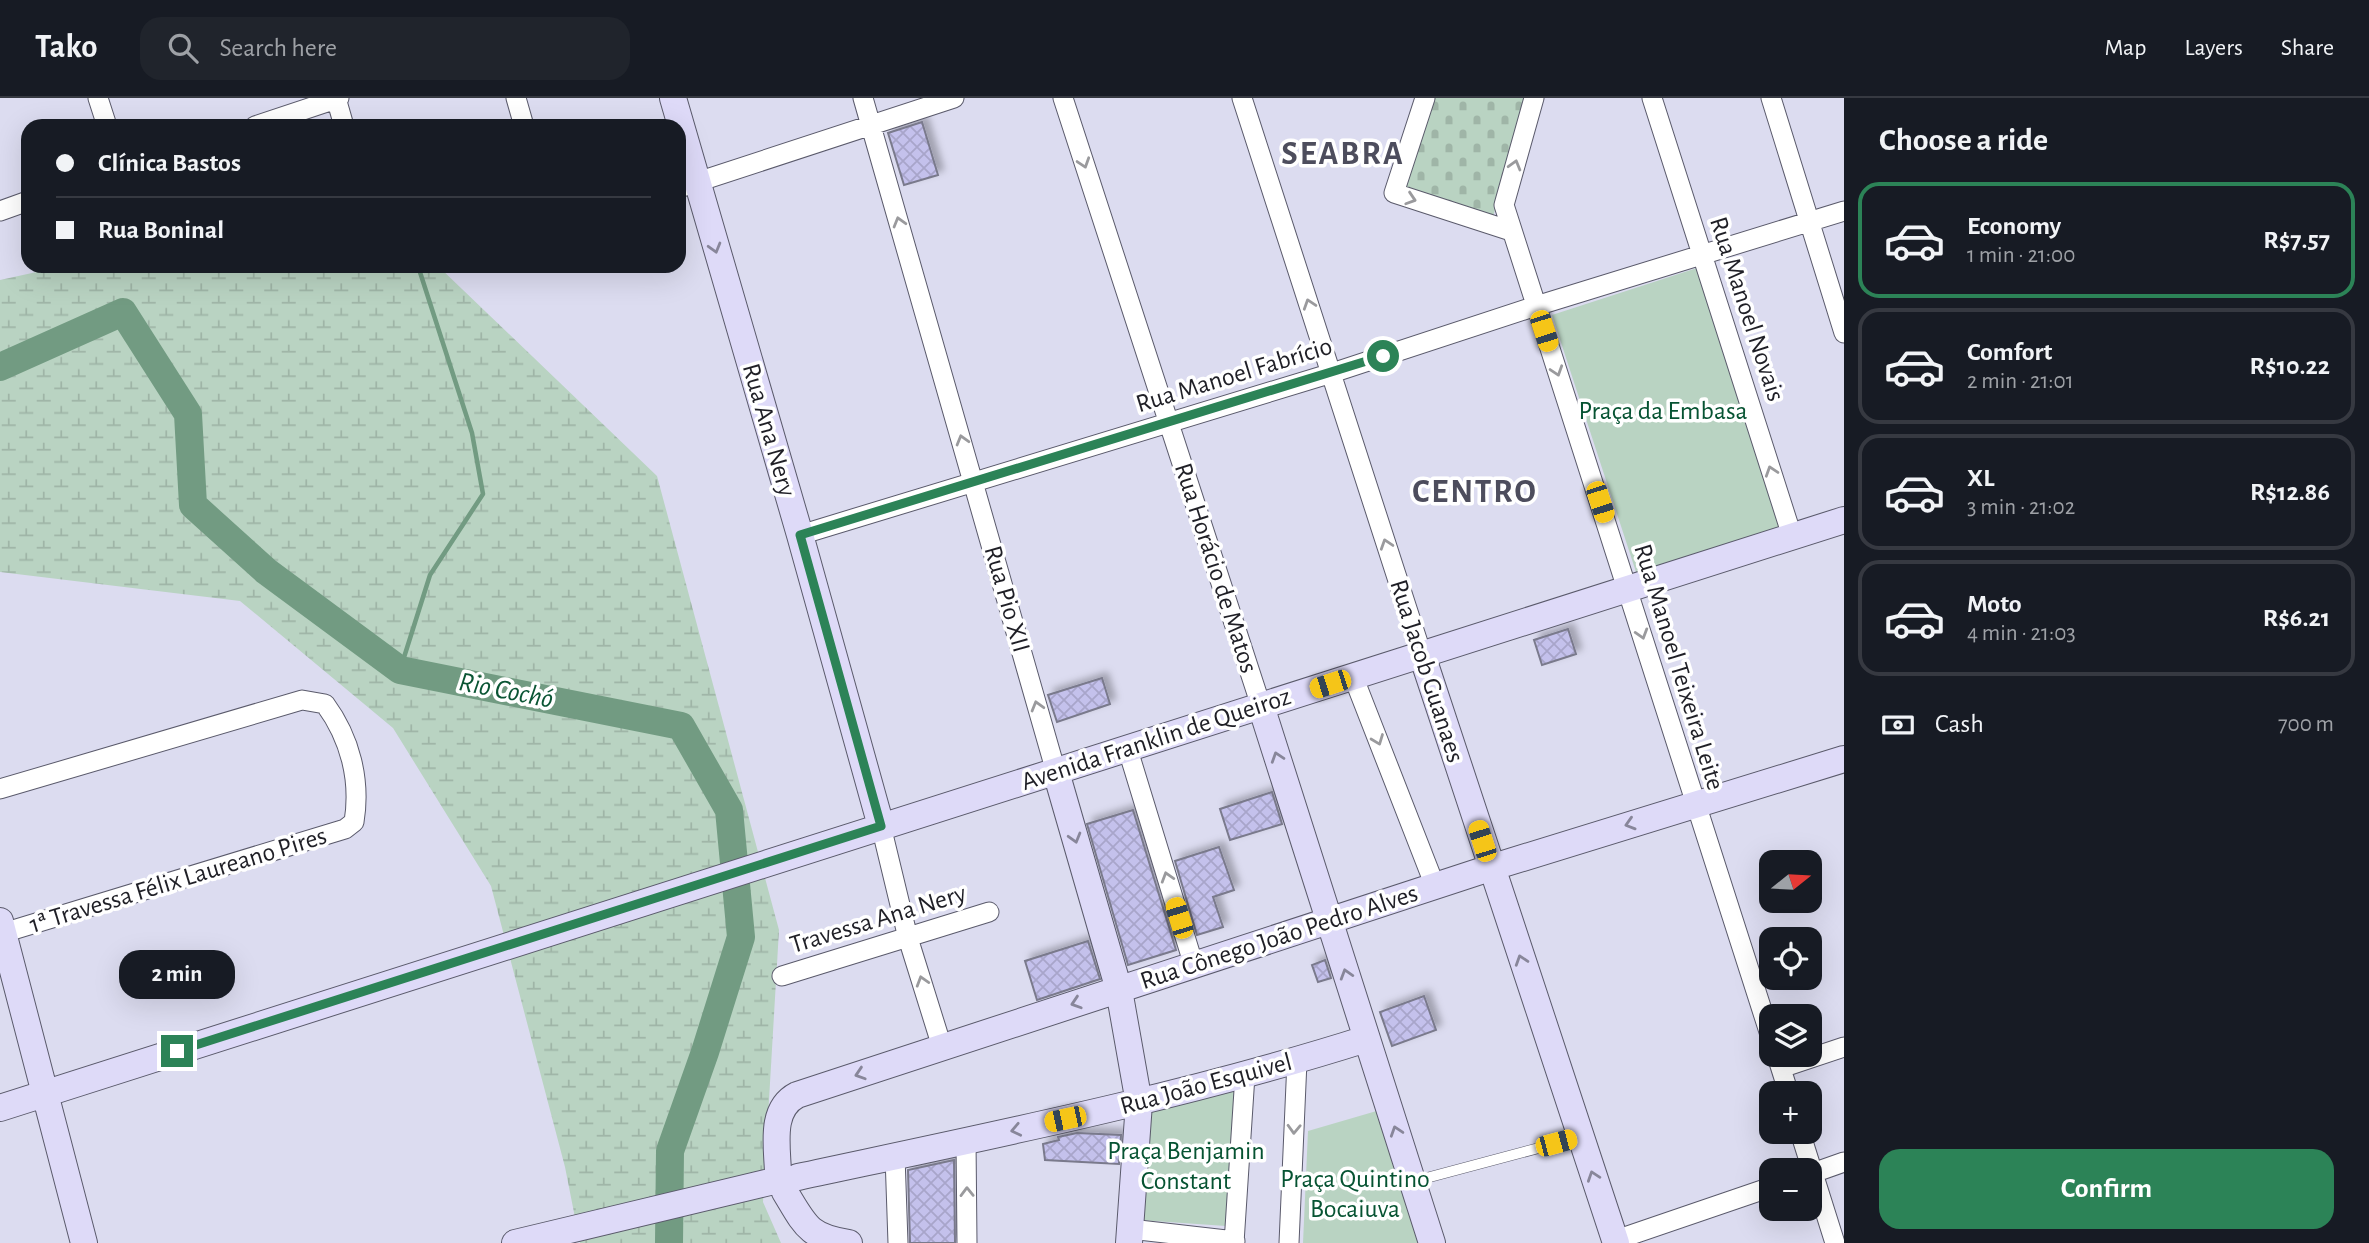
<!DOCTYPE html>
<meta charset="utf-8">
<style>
body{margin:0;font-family:"Alegreya Sans",sans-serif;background:#20242c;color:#f1f3f6;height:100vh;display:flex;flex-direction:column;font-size:26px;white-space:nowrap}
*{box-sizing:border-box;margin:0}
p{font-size:23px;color:#9ea1a6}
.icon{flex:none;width:38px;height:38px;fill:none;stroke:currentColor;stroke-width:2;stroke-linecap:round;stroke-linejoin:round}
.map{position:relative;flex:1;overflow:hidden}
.side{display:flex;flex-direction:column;background:#171b24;width:525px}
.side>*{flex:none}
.hud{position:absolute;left:21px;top:21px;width:665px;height:154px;border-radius:21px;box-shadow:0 7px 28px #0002;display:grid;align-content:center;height:154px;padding:0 35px;background:#171b24}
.needle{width:46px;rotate:72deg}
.controls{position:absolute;left:1759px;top:752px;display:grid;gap:14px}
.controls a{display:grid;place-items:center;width:63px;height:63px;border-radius:14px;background:#171b24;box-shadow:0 7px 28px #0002;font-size:35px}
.end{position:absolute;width:32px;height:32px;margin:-16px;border:9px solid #2c8357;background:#fff;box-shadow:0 0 0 4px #fff}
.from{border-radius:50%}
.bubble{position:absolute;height:49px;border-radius:21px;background:#171b24;box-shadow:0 7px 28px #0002;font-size:23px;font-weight:700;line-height:49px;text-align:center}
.car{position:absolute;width:21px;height:42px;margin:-21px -10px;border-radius:9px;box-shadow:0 0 5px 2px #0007;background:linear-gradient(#f5c518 24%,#345 0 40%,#f5c518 0 76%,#345 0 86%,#f5c518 0)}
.hud b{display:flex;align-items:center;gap:24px;height:66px;font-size:26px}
.hud b+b{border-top:2px solid #363941}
.hud i{width:18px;height:18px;background:#f1f3f6}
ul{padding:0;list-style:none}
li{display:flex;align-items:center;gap:21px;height:116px;margin:0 14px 10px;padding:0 21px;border:4px solid #363941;border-radius:21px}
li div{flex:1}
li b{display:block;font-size:26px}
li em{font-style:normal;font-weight:700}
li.on{border-color:#2c8357}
li>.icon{width:63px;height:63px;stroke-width:1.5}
h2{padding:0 35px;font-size:32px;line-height:84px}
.pay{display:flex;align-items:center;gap:18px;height:77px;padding:0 35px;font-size:26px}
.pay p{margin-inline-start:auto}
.action{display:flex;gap:14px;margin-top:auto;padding:14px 35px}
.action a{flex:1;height:80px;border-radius:21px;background:#2c8357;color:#fff;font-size:28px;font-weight:700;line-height:80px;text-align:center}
header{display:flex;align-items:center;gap:42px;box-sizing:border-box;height:98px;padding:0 35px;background:#171b24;border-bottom:2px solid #363941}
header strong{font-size:33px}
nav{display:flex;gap:38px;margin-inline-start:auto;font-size:24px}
.search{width:490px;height:63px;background:#20242c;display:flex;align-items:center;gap:18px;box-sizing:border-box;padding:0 24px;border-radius:21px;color:#9ea1a6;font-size:26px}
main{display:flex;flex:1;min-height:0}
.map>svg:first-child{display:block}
</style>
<header>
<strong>Tako</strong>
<div class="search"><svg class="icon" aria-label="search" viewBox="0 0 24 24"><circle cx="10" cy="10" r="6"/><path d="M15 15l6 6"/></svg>Search here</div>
<nav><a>Map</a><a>Layers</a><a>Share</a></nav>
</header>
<main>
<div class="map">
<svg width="1844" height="1145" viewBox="0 0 1844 1145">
<defs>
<pattern id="wetland-marsh" width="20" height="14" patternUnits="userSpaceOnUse" patternTransform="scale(1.75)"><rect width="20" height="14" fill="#b9d3c2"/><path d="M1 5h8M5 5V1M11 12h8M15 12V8" fill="none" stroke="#9fb5a7"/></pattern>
<pattern id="cemetery-stones" width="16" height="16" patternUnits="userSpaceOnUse" patternTransform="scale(1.75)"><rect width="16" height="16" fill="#b9d3c2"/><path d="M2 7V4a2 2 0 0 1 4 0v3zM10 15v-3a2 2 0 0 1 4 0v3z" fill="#9fb5a7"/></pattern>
<pattern id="building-cross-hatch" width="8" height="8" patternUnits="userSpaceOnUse" patternTransform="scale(1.75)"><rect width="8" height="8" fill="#c4c1ec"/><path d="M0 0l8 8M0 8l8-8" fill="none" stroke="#a8a5ca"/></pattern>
<filter id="shadow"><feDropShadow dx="5.5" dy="-5.5" stdDeviation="3.5" flood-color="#0004"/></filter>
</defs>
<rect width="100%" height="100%" fill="#dcdcf0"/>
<path fill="#b9d3c2" d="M 1697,170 L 1781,431 L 1637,477 L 1552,217 Z
M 1236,986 L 1226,1128 L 1139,1122 L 1146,1013 Z
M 1380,1012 L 1421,1145 L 1303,1145 L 1308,1033 Z"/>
<path fill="url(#wetland-marsh)" d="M 64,168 L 438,168 L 657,378 L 779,832 L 763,1104 L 781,1145 L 580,1145 L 565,1069 L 491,788 L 393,630 L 240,503 L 0,474 L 0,182 Z"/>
<path fill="url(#cemetery-stones)" d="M 1429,0 L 1529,0 L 1492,122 L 1400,92 Z"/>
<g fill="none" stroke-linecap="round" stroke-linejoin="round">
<path stroke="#729b82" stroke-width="4.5" d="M 400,572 L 430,477 L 483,396 L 472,335 L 418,168"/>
<path stroke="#729b82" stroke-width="28" d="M 0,269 L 123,214 L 188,316 L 193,407 L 266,473 L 400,572 L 681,628 L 729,712 L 741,839 L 705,954 L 670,1053 L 669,1145"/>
</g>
<path fill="url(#building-cross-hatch)" stroke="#7a7a8c" stroke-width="2" filter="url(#shadow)" d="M 922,24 L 938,77 L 904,87 L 888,35 Z
M 1568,531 L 1576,556 L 1542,567 L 1534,542 Z
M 1102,580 L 1110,606 L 1057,624 L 1048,597 Z
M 1272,694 L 1282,726 L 1230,742 L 1220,711 Z
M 1133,712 L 1176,852 L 1128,867 L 1087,726 Z
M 1219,749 L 1234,792 L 1213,799 L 1223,829 L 1197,837 L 1175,763 Z
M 1088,843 L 1100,881 L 1037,902 L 1025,863 Z
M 1325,862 L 1331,880 L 1318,884 L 1312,867 Z
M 1424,898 L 1436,932 L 1392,948 L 1380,914 Z
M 1077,1035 L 1121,1037 L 1119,1066 L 1045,1062 L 1043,1046 L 1059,1042 L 1058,1039 Z
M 954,1062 L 955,1145 L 910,1145 L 908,1072 Z"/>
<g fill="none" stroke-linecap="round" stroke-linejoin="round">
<g stroke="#5a5a6b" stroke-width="11">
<path id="lane" d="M 1415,1083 L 1580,1039"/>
</g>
<g stroke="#5a5a6b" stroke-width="21">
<path id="street" d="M 98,0 L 107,28
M 336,0 L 344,28
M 516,0 L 524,28
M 863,0 L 1056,674
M 1063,0 L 1261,608
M 1242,0 L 1422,557
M 1425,0 L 1394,95 L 1511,133
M 1534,0 L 1504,107 L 1771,940
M 1652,0 L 1792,438
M 1771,0 L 1844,235
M 255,28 L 339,0
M 679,90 L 954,0
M 0,113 L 28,103
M 800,437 L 1332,275 L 1536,208 L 1844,113
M 1353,578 L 1435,788
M 1128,652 L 1194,868
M 0,691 L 302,602 L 325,606 C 350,640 361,682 354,724 L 345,731 L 3,835
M 881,728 L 908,840 L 942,949
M 782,878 L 989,814
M 1777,958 L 1789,996
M 1781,970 L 1844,949
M 1800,1034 L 1835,1145
M 966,1042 L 967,1145
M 895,1058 L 898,1145
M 1810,1076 L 1844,1064
M 1130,1131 L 1235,1143
M 1616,1142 L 1771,1089
M 1234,1145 L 1245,977
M 1289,1145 L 1297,963"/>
</g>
<g stroke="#5a5a6b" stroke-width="28">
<path id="secondary" d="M 673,0 L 800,437 L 881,728
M 1422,557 L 1616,1145
M 1261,608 L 1432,1145
M 1056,674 L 1119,892 L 1139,1005 L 1129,1145
M 0,823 L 84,1145
M 0,1010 L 1844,422
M 778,1074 C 777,1047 770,1011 797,997 L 1490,770 L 1844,661
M 798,1079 C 989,1038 1180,1000 1366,941
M 785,1094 C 805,1127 808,1139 849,1145
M 515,1145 L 774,1083"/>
</g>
<use href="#lane" stroke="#fff" stroke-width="10"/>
<use href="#street" stroke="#fff" stroke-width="19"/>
<use href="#secondary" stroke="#dedaf8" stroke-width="26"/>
</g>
<defs><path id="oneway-chevron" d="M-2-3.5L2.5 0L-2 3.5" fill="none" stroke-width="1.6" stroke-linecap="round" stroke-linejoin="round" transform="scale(1.75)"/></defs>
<g stroke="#9a9a9d">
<use href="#oneway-chevron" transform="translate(1084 65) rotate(72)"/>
<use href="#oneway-chevron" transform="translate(1515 67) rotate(-74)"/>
<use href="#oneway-chevron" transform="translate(1411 101) rotate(18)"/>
<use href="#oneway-chevron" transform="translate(899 124) rotate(-106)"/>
<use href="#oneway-chevron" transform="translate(1309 206) rotate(-108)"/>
<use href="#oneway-chevron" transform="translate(1557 273) rotate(72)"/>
<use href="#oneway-chevron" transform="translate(962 342) rotate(-106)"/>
<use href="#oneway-chevron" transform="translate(1771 373) rotate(-108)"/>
<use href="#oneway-chevron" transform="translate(1386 446) rotate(-108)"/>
<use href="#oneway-chevron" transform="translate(1642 536) rotate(73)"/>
<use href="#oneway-chevron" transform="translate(1037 608) rotate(-106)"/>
<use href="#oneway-chevron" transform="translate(1378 642) rotate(69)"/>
<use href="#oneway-chevron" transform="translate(1167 779) rotate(-107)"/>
<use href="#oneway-chevron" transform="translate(922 883) rotate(-107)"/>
<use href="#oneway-chevron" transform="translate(1294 1031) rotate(92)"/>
<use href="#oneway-chevron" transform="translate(967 1094) rotate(-91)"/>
</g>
<g stroke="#88869a">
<use href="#oneway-chevron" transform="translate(715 150) rotate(74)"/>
<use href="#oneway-chevron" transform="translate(1277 659) rotate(-108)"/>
<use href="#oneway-chevron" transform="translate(1630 726) rotate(163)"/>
<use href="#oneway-chevron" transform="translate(1075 740) rotate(74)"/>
<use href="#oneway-chevron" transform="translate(1521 862) rotate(-108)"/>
<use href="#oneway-chevron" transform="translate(1346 876) rotate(-107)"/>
<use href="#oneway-chevron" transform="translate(1076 905) rotate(162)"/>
<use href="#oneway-chevron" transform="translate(860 976) rotate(162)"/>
<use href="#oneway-chevron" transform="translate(1016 1032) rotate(168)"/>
<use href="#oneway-chevron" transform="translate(1396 1033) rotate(-108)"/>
<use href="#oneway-chevron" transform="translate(1593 1078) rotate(-109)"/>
</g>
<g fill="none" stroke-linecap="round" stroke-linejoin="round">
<path stroke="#2c8357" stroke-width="9" d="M 177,953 L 881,728 L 800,437 L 1383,258"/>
</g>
<g text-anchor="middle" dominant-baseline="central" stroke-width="7" stroke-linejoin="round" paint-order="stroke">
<g font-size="26" fill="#1f1f26" stroke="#fff">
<text transform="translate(1747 211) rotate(72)">Rua Manoel Novais</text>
<text transform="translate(1234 277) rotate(-17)">Rua Manoel Fabrício</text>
<text transform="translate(769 332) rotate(74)">Rua Ana Nery</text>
<text transform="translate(1216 470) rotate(72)">Rua Horácio de Matos</text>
<text transform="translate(1007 501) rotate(74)">Rua Pio XII</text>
<text transform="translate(1679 569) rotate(73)">Rua Manoel Teixeira Leite</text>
<text transform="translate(1427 573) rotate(72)">Rua Jacob Guanaes</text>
<text transform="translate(1156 641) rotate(-18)">Avenida Franklin de Queiroz</text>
<text transform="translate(178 782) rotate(-17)">1ª Travessa Félix Laureano Pires</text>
<text transform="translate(878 821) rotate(-17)">Travessa Ana Nery</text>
<text transform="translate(1279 839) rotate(-18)">Rua Cônego João Pedro Alves</text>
<text transform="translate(1206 986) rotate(-15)">Rua João Esquivel</text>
</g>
<g font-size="26" fill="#065332" stroke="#fff">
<text x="1663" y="313">Praça da Embasa</text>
<text x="1186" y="1053">Praça Benjamin<tspan x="1186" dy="30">Constant</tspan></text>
<text x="1355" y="1081">Praça Quintino<tspan x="1355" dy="30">Bocaiuva</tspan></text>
</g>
<g font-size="28" font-style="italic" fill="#0a5534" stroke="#fff">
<text transform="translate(506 593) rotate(11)">Rio Cochó</text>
</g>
<g font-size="33" font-weight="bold" letter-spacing="2" fill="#4d4d5d" stroke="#fff">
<text x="1343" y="56">SEABRA</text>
<text x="1475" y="394">CENTRO</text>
</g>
</g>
</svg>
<div class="controls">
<a><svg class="needle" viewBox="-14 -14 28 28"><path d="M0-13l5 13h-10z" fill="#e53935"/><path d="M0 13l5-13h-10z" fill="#9ea1a6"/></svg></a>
<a><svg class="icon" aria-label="locate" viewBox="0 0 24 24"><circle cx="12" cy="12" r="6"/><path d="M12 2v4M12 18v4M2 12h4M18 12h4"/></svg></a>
<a><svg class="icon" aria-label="layers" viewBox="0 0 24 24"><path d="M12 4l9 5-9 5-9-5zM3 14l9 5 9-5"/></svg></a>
<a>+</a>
<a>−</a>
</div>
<i class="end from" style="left:1383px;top:258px"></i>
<i class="end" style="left:177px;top:953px"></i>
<div class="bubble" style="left:119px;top:852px;width:116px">2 min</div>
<i class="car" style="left:1544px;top:233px;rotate:162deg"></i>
<i class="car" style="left:1600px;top:404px;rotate:162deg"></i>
<i class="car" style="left:1330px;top:586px;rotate:252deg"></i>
<i class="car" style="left:1482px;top:743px;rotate:342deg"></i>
<i class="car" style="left:1179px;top:820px;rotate:343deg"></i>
<i class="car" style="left:1065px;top:1021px;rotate:258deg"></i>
<i class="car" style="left:1556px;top:1045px;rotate:75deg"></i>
<div class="hud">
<b><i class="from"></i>Clínica Bastos</b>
<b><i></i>Rua Boninal</b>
</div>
</div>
<section class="side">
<h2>Choose a ride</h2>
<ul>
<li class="on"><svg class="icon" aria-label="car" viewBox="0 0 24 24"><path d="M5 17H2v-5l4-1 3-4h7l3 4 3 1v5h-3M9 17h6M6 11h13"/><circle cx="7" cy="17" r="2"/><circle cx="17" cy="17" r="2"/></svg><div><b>Economy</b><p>1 min · 21:00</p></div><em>R$7.57</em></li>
<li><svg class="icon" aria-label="car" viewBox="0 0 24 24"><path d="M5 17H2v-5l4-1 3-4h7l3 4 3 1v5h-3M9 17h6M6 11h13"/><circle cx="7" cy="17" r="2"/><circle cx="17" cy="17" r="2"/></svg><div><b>Comfort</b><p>2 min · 21:01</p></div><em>R$10.22</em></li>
<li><svg class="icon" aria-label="car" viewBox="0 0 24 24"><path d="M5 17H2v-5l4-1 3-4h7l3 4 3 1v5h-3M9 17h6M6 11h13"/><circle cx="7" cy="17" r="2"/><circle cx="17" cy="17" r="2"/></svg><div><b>XL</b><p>3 min · 21:02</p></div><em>R$12.86</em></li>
<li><svg class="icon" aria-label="car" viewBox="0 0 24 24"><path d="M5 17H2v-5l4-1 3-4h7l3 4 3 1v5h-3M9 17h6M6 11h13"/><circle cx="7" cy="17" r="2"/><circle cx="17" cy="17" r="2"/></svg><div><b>Moto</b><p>4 min · 21:03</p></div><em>R$6.21</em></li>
</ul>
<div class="pay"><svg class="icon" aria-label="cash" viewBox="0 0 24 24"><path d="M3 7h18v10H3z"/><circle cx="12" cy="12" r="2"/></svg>Cash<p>700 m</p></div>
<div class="action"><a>Confirm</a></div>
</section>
</main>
